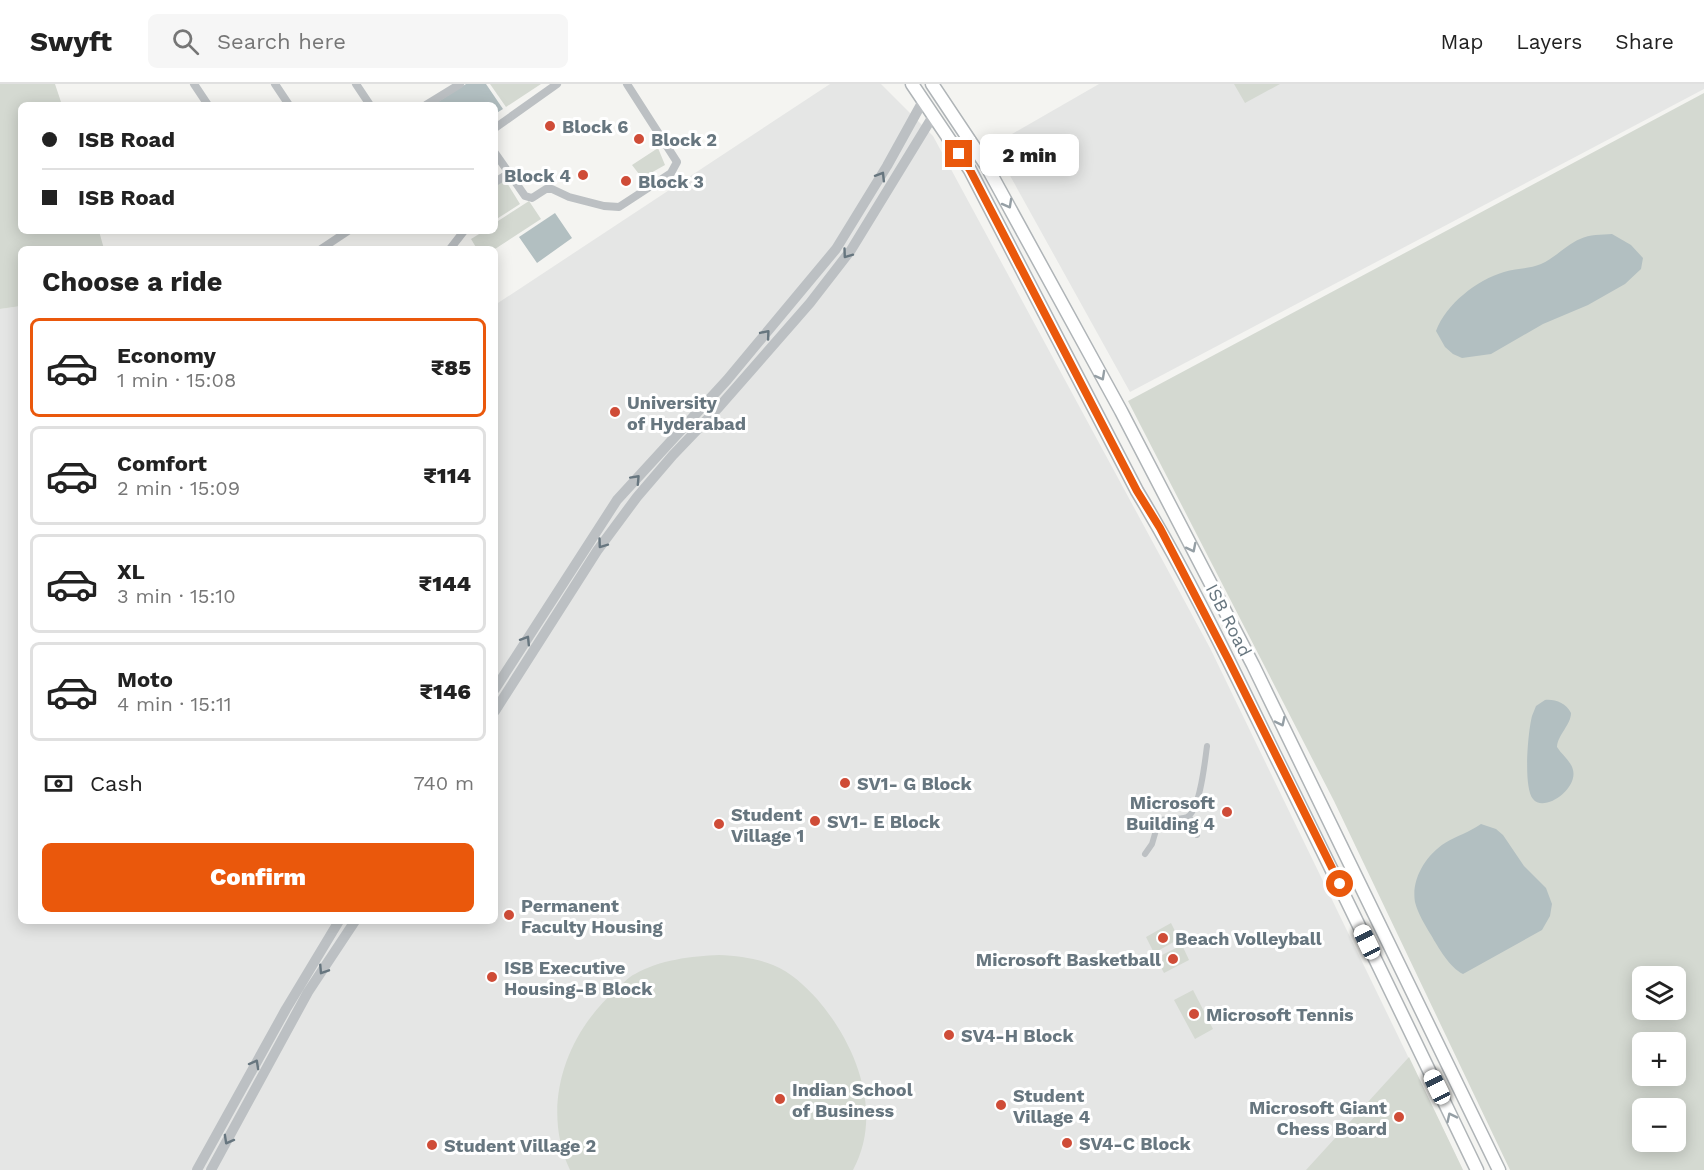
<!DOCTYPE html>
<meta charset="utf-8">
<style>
body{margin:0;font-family:"Work Sans",sans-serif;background:#f6f6f6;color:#222;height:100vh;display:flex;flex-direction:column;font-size:22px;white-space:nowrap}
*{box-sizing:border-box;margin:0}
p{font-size:20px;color:#767676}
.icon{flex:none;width:33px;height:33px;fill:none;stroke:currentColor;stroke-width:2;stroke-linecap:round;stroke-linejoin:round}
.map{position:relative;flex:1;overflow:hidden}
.side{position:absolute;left:18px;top:162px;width:480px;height:678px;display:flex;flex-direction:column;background:#fff;border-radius:9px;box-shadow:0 3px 15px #0003}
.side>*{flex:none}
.banner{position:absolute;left:18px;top:18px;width:480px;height:132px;border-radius:9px;box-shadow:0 3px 15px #0003;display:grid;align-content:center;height:132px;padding:0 24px;background:#fff}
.tools{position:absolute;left:1632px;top:882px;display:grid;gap:12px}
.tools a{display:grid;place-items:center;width:54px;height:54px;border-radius:9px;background:#fff;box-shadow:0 3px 15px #0003;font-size:30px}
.end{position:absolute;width:27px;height:27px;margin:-14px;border:8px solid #ea580c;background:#fff;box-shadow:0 0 0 3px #fff}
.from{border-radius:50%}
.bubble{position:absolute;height:42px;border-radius:9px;background:#fff;box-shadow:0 3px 15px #0003;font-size:20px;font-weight:800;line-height:42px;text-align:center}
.car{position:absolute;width:18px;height:36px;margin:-18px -9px;border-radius:8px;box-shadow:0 0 4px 2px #0007;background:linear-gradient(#fff 24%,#345 0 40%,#fff 0 76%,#345 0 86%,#fff 0)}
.banner b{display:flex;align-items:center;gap:21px;height:57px;font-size:22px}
.banner b+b{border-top:2px solid #e0e0e0}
.banner i{width:15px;height:15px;background:#222}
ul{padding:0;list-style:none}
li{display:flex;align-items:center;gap:18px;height:99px;margin:0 12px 9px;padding:0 12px;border:3px solid #e0e0e0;border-radius:9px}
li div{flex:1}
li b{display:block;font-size:22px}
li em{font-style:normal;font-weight:800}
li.current{border-color:#ea580c}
li>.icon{width:54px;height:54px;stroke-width:1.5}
h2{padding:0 24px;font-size:27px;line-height:72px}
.pay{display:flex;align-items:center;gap:15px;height:66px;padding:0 24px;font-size:22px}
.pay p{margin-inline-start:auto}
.cta{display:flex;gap:12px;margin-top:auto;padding:12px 24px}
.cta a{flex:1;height:69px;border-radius:9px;background:#ea580c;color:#fff;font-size:24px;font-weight:800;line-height:69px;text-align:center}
header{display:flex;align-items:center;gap:36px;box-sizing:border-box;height:84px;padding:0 30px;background:#fff;border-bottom:2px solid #e0e0e0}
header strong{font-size:28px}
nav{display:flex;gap:33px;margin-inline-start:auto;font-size:21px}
.search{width:420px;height:54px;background:#f6f6f6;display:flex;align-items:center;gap:15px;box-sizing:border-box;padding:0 21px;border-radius:9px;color:#767676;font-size:22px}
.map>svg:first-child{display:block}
</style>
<header>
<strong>Swyft</strong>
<div class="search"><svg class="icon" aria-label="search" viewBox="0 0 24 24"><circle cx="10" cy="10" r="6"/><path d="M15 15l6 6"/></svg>Search here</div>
<nav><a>Map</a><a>Layers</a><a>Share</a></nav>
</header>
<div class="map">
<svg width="1704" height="1086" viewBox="0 0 1704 1086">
<rect width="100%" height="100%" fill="#f4f4f1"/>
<path fill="#e5e6e5" d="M 830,0 L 881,0 L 933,52 L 1210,564 L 1463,1086 L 0,1086 L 0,225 L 21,222 L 21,837 L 495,837 L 495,221 Z
M 1099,0 L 1704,0 L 1704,5 L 1130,308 L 993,61 Z"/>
<path fill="#d4d9d1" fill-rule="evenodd" d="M 0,0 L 55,0 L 62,21 L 21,21 L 21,147 L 99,147 L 104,165 L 21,165 L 21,222 L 0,225 Z
M 490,0 L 541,0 L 506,23 Z
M 1234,0 L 1280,0 L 1245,19 Z
M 1704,9 L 1704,1086 L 1510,1086 L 1334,717 L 1128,317 ZM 1642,892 L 1676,892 L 1676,926 L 1642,926 ZM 1642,958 L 1676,958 L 1676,992 L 1642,992 ZM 1642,1024 L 1676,1024 L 1676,1058 L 1642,1058 Z
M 658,64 L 665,81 L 642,94 L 632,81 Z
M 504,94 L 520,120 L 495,136 L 495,100 Z
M 529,117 L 541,135 L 495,165 L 477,165 L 471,155 L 484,147 L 495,147 L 495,139 Z
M 1171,839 L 1179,855 L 1154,869 L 1146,853 Z
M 1182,861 L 1189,876 L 1164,889 L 1156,874 Z
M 719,871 C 738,872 756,874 773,881 C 791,888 805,902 817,915 C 856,960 884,1029 853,1086 L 570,1086 C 540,1022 566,949 617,905 C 623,900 628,893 635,890 C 659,876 692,872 719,871 Z
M 1193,906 L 1213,945 L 1195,955 L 1174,916 Z
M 1409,973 L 1463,1086 L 1306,1086 Z"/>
<path fill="#b2bfc1" d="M 466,0 L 486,0 L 503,25 L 495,30 L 495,21 L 433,21 Z
M 555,129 L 572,154 L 537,179 L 519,153 Z
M 1612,150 L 1631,161 L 1643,174 L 1641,185 L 1625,200 L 1588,221 L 1543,240 L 1491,270 L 1462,274 L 1453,270 L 1445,263 L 1436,247 C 1446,220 1477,196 1504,188 C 1517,184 1529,185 1541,180 C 1555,174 1566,161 1580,155 C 1590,150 1601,151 1612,150 Z
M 1545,616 C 1555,615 1566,619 1571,629 C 1571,641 1558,650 1557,663 C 1562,671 1571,677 1573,686 C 1578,705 1544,729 1533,715 C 1523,703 1528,647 1532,632 L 1536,622 Z
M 1481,740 L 1496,745 L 1503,751 L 1524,782 L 1546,804 L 1552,820 L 1550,832 L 1542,846 L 1463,890 C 1450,884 1438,863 1431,851 C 1425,841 1418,830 1415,818 C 1411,795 1426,771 1445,759 C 1456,752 1470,748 1481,740 Z"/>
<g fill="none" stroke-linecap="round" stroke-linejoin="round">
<g stroke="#afb4b7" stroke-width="15">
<path id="secondary" d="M 912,0 L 970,86 L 1137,407 C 1188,491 1231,581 1274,669 C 1343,807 1410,947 1477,1086
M 932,0 L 986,81 L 1121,327 L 1253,581 L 1499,1086"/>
</g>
<path stroke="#bcc0c3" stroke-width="6" d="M 1189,732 L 1197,751
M 1145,770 L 1152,760 L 1159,736 C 1168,734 1178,736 1187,733 C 1200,727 1205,677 1207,662"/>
<path stroke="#bcc0c3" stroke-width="8" d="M 194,0 L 208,21
M 275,0 L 289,21
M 356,0 L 370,21
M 426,21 L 460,0
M 495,44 L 557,0
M 495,69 L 525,112 L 532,114 L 546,105 L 552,105 L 569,113 L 604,122 L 619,123 L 671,89 L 677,78 L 627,0
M 495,98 L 508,90
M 321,165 L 348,147
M 450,165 L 464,147"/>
<path stroke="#bcc0c3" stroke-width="10" d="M 495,605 L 617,416 L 727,296 L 836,165 L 887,82 L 923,17
M 495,627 L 597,467 L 637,413 L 673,371 L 719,323 L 810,219 L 851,166 L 933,32
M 197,1086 L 286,925 L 339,837
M 211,1086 L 308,908 L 355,837"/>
<use href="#secondary" stroke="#fff" stroke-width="12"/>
</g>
<defs><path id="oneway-chevron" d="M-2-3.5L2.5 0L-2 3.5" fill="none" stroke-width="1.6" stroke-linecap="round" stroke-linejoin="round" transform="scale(1.5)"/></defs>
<g stroke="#67767f">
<use href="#oneway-chevron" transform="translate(881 92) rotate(-58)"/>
<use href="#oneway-chevron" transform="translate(847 170) rotate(126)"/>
<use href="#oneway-chevron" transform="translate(766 250) rotate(-50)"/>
<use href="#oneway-chevron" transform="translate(636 395) rotate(-47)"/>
<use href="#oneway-chevron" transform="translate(602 460) rotate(126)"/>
<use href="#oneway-chevron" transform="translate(526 556) rotate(-58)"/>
<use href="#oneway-chevron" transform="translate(323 886) rotate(123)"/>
<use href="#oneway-chevron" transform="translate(255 980) rotate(-61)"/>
<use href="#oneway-chevron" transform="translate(228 1056) rotate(119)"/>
</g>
<g stroke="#959fa5">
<use href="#oneway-chevron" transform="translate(1008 120) rotate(61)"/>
<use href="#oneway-chevron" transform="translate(1101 292) rotate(61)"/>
<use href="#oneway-chevron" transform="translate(1192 464) rotate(63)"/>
<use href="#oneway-chevron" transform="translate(1281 638) rotate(64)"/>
<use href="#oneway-chevron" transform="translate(1451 1033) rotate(-116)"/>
</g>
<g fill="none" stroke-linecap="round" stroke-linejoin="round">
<path stroke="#ea580c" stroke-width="8" d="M 959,70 L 970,86 L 1137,407 L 1160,444 L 1228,575 L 1340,800"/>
</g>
<g fill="#cf4c37" stroke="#fff" stroke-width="2">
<circle cx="550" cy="42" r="6"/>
<circle cx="639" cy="55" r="6"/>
<circle cx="583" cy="91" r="6"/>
<circle cx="626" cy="97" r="6"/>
<circle cx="615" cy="328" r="6"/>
<circle cx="845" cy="699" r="6"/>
<circle cx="1227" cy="728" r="6"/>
<circle cx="815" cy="737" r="6"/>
<circle cx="719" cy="740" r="6"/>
<circle cx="509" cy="831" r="6"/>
<circle cx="1163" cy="854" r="6"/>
<circle cx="1173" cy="875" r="6"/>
<circle cx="492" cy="893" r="6"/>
<circle cx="1194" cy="930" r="6"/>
<circle cx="949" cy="951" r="6"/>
<circle cx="780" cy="1015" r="6"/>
<circle cx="1001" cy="1021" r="6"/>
<circle cx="1399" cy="1033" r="6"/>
<circle cx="1067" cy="1059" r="6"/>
<circle cx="432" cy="1061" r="6"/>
</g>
<g text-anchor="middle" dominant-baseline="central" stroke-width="6" stroke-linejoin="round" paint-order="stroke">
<g font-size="18" font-weight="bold" fill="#67767f" stroke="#fff" text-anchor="start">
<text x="562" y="42">Block 6</text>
<text x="651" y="55">Block 2</text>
<text x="571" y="91" text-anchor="end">Block 4</text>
<text x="638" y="97">Block 3</text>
<text x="627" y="318">University<tspan x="627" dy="21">of Hyderabad</tspan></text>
<text x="857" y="699">SV1- G Block</text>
<text x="1215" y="718" text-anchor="end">Microsoft<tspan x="1215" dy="21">Building 4</tspan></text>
<text x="731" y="730">Student<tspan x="731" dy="21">Village 1</tspan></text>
<text x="827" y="737">SV1- E Block</text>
<text x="521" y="821">Permanent<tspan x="521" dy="21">Faculty Housing</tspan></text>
<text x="1175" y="854">Beach Volleyball</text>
<text x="1161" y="875" text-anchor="end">Microsoft Basketball</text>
<text x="504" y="883">ISB Executive<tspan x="504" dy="21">Housing-B Block</tspan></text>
<text x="1206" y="930">Microsoft Tennis</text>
<text x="961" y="951">SV4-H Block</text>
<text x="792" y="1005">Indian School<tspan x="792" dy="21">of Business</tspan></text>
<text x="1013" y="1011">Student<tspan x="1013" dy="21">Village 4</tspan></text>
<text x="1387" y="1023" text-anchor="end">Microsoft Giant<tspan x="1387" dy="21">Chess Board</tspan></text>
<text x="1079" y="1059">SV4-C Block</text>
<text x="444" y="1061">Student Village 2</text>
</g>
<g font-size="18" fill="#67767f" stroke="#fff">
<text transform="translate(1229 536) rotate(63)">ISB Road</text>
</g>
</g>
</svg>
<div class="tools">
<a><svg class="icon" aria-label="layers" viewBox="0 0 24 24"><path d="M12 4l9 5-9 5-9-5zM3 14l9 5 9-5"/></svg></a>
<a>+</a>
<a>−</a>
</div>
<i class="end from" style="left:1340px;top:800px"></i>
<i class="end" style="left:959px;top:70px"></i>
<div class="bubble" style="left:980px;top:50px;width:99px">2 min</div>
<i class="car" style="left:1367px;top:858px;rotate:334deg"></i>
<i class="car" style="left:1437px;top:1003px;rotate:334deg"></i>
<div class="banner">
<b><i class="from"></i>ISB Road</b>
<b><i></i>ISB Road</b>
</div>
<section class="side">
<h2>Choose a ride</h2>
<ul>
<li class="current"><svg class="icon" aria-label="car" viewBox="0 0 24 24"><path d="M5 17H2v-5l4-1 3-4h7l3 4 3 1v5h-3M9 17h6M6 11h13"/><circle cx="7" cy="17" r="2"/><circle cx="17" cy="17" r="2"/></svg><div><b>Economy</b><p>1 min · 15:08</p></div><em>₹85</em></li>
<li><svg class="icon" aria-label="car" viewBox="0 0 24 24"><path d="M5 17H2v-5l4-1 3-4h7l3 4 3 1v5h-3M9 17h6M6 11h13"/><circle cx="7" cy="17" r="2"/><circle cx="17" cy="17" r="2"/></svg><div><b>Comfort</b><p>2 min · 15:09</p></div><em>₹114</em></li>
<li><svg class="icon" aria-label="car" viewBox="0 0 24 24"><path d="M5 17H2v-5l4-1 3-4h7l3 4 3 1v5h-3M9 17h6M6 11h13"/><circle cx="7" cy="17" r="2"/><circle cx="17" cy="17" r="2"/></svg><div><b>XL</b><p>3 min · 15:10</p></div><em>₹144</em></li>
<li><svg class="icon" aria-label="car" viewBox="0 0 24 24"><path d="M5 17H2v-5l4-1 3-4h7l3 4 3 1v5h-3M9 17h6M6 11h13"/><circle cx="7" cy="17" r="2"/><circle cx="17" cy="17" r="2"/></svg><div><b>Moto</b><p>4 min · 15:11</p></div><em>₹146</em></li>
</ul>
<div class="pay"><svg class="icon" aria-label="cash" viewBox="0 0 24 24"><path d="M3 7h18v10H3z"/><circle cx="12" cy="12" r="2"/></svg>Cash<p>740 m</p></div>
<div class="cta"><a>Confirm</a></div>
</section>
</div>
